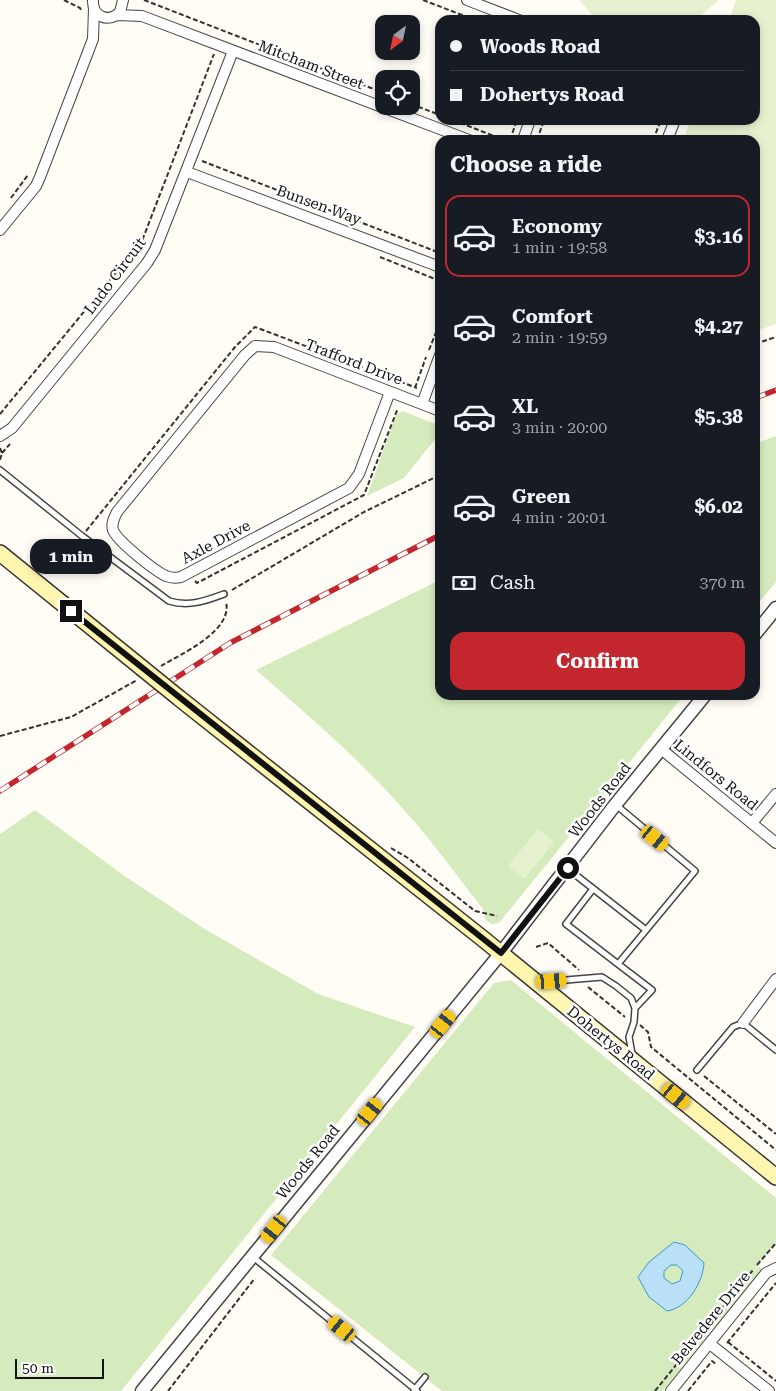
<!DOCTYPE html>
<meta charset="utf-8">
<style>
body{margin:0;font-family:"Roboto Serif",serif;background:#242831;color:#f1f3f6;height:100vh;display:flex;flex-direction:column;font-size:19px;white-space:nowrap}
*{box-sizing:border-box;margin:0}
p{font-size:16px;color:#9ea1a6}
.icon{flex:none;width:28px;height:28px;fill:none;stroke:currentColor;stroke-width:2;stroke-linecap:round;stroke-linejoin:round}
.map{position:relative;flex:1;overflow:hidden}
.side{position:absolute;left:435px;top:135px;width:325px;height:565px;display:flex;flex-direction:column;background:#171b24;border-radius:15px;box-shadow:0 2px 8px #0003}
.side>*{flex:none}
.guide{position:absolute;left:435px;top:15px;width:325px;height:110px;border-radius:15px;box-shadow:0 2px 8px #0003;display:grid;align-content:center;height:110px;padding:0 15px;background:#171b24}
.needle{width:32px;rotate:213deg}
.fabs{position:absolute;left:375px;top:15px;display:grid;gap:10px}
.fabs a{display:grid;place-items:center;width:45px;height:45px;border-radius:10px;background:#171b24;box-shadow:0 2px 8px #0003;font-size:25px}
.scale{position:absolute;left:15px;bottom:12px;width:89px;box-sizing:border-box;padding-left:5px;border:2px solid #111;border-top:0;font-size:14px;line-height:18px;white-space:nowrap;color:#111;-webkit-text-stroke:4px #fff;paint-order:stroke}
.end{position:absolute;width:22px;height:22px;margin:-11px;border:6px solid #111;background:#fff;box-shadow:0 0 0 2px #fff}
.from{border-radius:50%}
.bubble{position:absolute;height:35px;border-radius:15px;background:#171b24;box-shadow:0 2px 8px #0003;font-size:16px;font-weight:700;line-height:35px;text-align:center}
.car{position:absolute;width:15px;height:30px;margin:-15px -8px;border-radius:6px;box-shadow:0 0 4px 1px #0007;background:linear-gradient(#f5c518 24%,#345 0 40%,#f5c518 0 76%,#345 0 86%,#f5c518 0)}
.guide b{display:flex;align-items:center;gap:18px;height:48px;font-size:19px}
.guide b+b{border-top:1px solid #363941}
.guide i{width:12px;height:12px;background:#f1f3f6}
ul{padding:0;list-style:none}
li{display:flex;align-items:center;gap:15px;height:82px;margin:0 10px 8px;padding:0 5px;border:2px solid transparent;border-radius:15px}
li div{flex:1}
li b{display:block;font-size:19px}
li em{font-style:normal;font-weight:700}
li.active{border-color:#c4262e}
li>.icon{width:45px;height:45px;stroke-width:1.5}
h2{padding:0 15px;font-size:22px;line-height:60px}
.pay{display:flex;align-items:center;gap:12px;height:55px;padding:0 15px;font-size:19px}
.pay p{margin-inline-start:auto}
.button{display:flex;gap:10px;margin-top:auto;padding:10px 15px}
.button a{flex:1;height:58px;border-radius:15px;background:#c4262e;color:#fff;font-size:20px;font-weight:700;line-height:58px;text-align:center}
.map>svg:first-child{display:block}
</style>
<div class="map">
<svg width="776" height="1391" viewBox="0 0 776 1391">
<rect width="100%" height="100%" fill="#fffdf5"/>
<path fill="#d5ebbd" d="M 403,411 L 440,426 L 440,433 L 404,478 L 367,496 L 396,415 Z
M 776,436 L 776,582 L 755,607 L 755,444 Z
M 440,580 L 440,695 L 684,695 L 499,923 L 491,924 L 486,920 L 483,909 C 457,876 433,842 405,811 C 360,760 308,715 256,670 Z
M 35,810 L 123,875 L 203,928 L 318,994 L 415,1027 L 121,1391 L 0,1391 L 0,834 Z
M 511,980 L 776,1198 L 776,1243 L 737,1291 L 758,1266 L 762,1269 L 714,1329 L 709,1325 L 705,1329 L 709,1334 L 663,1391 L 442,1391 L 271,1255 L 494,983 Z"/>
<path fill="#e6f2cf" d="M 579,0 L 719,0 L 695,20 L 597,20 Z
M 736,0 L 776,0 L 776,324 L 755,331 L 755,140 L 683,140 L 691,120 L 755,120 L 755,20 L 729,20 Z
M 538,829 L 554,842 L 524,879 L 508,866 Z"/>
<path fill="#b9e0f7" stroke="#3f96cf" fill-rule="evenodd" d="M 674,1242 L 685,1245 L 704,1263 C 703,1282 688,1308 667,1311 L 649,1297 L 638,1277 L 649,1262 ZM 671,1265 L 677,1265 L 683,1271 L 680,1281 L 672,1284 L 664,1278 L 664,1271 Z"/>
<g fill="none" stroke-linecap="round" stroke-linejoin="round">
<g stroke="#444" stroke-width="8">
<path id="service" d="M 0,470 L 82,536 L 169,601 C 189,607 205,601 224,594
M 616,805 L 695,871 L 618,964 L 652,990 L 635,1008
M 568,869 L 646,930
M 593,889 L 566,924 L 618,964
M 542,982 L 602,977 L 616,986 L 631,998 L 635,1008 L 634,1022 L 629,1037 L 632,1054
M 697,1070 L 733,1027 L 743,1023 L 776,1050
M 253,1257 L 415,1389 L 414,1391
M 417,1391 L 415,1389 L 425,1377"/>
</g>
<g stroke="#444" stroke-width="12">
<path id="minor" d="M 93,0 C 92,16 108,24 120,12 L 123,0
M 467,0 L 519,20
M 117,15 L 142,16 L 469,140
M 523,140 L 530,120
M 667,140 L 675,120
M 187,172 L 440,267
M 0,230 L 36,186 L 40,177 L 93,39 L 94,8
M 390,392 L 359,474 L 349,488 L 181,577 C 176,578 171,578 166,576 C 155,571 117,541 113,530 C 111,524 114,518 117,512 L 245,355 L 255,346 L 274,347 L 440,411
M 422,404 L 440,355
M 0,436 L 12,428 L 147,263 L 155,250 L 233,51
M 661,749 L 776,843
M 752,823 L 776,794
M 743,1023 L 776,979
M 710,1344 L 769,1391
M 671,1391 L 766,1273 L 776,1268"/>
</g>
<g stroke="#444" stroke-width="15">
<path id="tertiary" d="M 755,634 L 776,608
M 142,1391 L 501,953 L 615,805 L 705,695"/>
</g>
<g stroke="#333" stroke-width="18">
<path id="secondary" d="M 0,553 L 142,668
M 179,698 L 482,938 L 776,1177"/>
</g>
<path stroke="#333" stroke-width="2" stroke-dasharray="5 2.5" stroke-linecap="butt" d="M 64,0 L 80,8 L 82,12
M 144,0 L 384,93
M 423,0 L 475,20
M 555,20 L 556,17
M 411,104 L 440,115
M 453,120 L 504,140
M 510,140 L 517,120
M 537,140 L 544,120
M 653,140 L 661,120
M 202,161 L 440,253
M 11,198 L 28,175
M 380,257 L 440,281
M 755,344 L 776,337
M 429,350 L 440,322
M 415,388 L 426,357
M 437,399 L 440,391
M 0,414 L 142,241 L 214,54
M 0,448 L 2,453 L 0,460
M 2,453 L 10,444
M 86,531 L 235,347 L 255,327 L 417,388
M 195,581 L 197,583 L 364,495 L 398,408
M 232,590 L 364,512 L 440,475
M 161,666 C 181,654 233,631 226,602
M 0,736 L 71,717 L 137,680
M 391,848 L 408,858 L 475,911 L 497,916
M 536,947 L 548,943 L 579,970
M 588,987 L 625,1017
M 640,1025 L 648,1032 L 651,1047 L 776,1150
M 704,1076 L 776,1134
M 757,1265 L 776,1243
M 728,1342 L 776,1381
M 727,1343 L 776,1283
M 168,1391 L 255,1278
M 655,1391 L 753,1270
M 688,1391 L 712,1361 L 717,1365"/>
<use href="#service" stroke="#fff" stroke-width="5"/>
<use href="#minor" stroke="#fff" stroke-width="10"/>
<use href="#tertiary" stroke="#fff" stroke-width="12"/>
<use href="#secondary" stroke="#fff6b0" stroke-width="15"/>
<g stroke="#c4262e" stroke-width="5.5">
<path id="rail" d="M 755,398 L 776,390
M 0,791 L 230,643 L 440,535"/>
</g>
<use href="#rail" stroke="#fff" stroke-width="4" stroke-dasharray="11" stroke-linecap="butt"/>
<g stroke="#333" stroke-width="18" stroke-linecap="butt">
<path id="secondary-bridge" d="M 142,668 L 179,698"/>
</g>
<use href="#secondary-bridge" stroke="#fff6b0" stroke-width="15"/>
</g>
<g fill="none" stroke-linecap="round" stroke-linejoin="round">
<path stroke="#111" stroke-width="6" d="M 71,611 L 501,953 L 568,868"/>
</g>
<g text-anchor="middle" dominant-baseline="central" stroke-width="5" stroke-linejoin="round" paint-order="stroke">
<g font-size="15" fill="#111" stroke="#fff">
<text transform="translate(311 65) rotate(21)">Mitcham Street</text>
<text transform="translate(319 205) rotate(20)">Bunsen Way</text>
<text transform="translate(115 276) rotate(-53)">Ludo Circuit</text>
<text transform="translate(354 362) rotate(21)">Trafford Drive</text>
<text transform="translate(216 542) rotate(-28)">Axle Drive</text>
<text transform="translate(716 775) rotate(39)">Lindfors Road</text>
<text transform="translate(600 800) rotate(-52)">Woods Road</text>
<text transform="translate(611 1043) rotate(39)">Dohertys Road</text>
<text transform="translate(308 1162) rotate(-51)">Woods Road</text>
<text transform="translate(711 1318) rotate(-51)">Belvedere Drive</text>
</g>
</g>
</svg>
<div class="fabs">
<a><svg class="needle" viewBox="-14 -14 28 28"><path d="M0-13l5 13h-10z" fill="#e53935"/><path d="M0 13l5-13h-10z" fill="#9ea1a6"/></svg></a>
<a><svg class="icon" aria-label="locate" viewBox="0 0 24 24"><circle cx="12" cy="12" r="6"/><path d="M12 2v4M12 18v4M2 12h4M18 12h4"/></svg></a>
</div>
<div class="scale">50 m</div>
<i class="end from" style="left:568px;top:868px"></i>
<i class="end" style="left:71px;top:611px"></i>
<div class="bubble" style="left:30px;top:539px;width:82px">1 min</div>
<i class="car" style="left:655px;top:838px;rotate:129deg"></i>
<i class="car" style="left:552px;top:981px;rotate:86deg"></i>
<i class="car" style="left:443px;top:1024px;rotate:39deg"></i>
<i class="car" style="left:676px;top:1096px;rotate:129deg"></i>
<i class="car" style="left:370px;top:1112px;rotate:39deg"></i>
<i class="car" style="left:274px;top:1229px;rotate:219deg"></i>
<i class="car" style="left:342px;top:1329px;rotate:309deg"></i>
<div class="guide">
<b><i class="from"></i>Woods Road</b>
<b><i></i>Dohertys Road</b>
</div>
<section class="side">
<h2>Choose a ride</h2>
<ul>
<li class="active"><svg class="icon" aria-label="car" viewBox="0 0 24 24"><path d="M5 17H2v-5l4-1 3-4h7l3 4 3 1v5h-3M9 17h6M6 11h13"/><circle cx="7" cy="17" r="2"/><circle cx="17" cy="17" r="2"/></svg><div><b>Economy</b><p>1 min · 19:58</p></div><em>$3.16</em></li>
<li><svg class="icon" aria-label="car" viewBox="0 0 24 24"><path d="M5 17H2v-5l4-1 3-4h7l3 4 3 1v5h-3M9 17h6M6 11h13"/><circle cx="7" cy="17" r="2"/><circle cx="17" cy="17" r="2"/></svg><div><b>Comfort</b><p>2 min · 19:59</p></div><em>$4.27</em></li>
<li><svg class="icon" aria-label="car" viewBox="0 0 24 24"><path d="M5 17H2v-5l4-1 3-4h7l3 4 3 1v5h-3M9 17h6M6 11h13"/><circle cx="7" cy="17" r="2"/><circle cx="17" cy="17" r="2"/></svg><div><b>XL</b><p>3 min · 20:00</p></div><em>$5.38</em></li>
<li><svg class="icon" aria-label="car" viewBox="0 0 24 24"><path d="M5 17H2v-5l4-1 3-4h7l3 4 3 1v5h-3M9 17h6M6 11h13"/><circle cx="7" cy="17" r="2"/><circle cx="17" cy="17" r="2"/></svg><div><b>Green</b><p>4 min · 20:01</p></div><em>$6.02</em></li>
</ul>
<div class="pay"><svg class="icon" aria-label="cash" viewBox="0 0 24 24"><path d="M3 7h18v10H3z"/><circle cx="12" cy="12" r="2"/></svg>Cash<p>370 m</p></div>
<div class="button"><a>Confirm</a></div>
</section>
</div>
